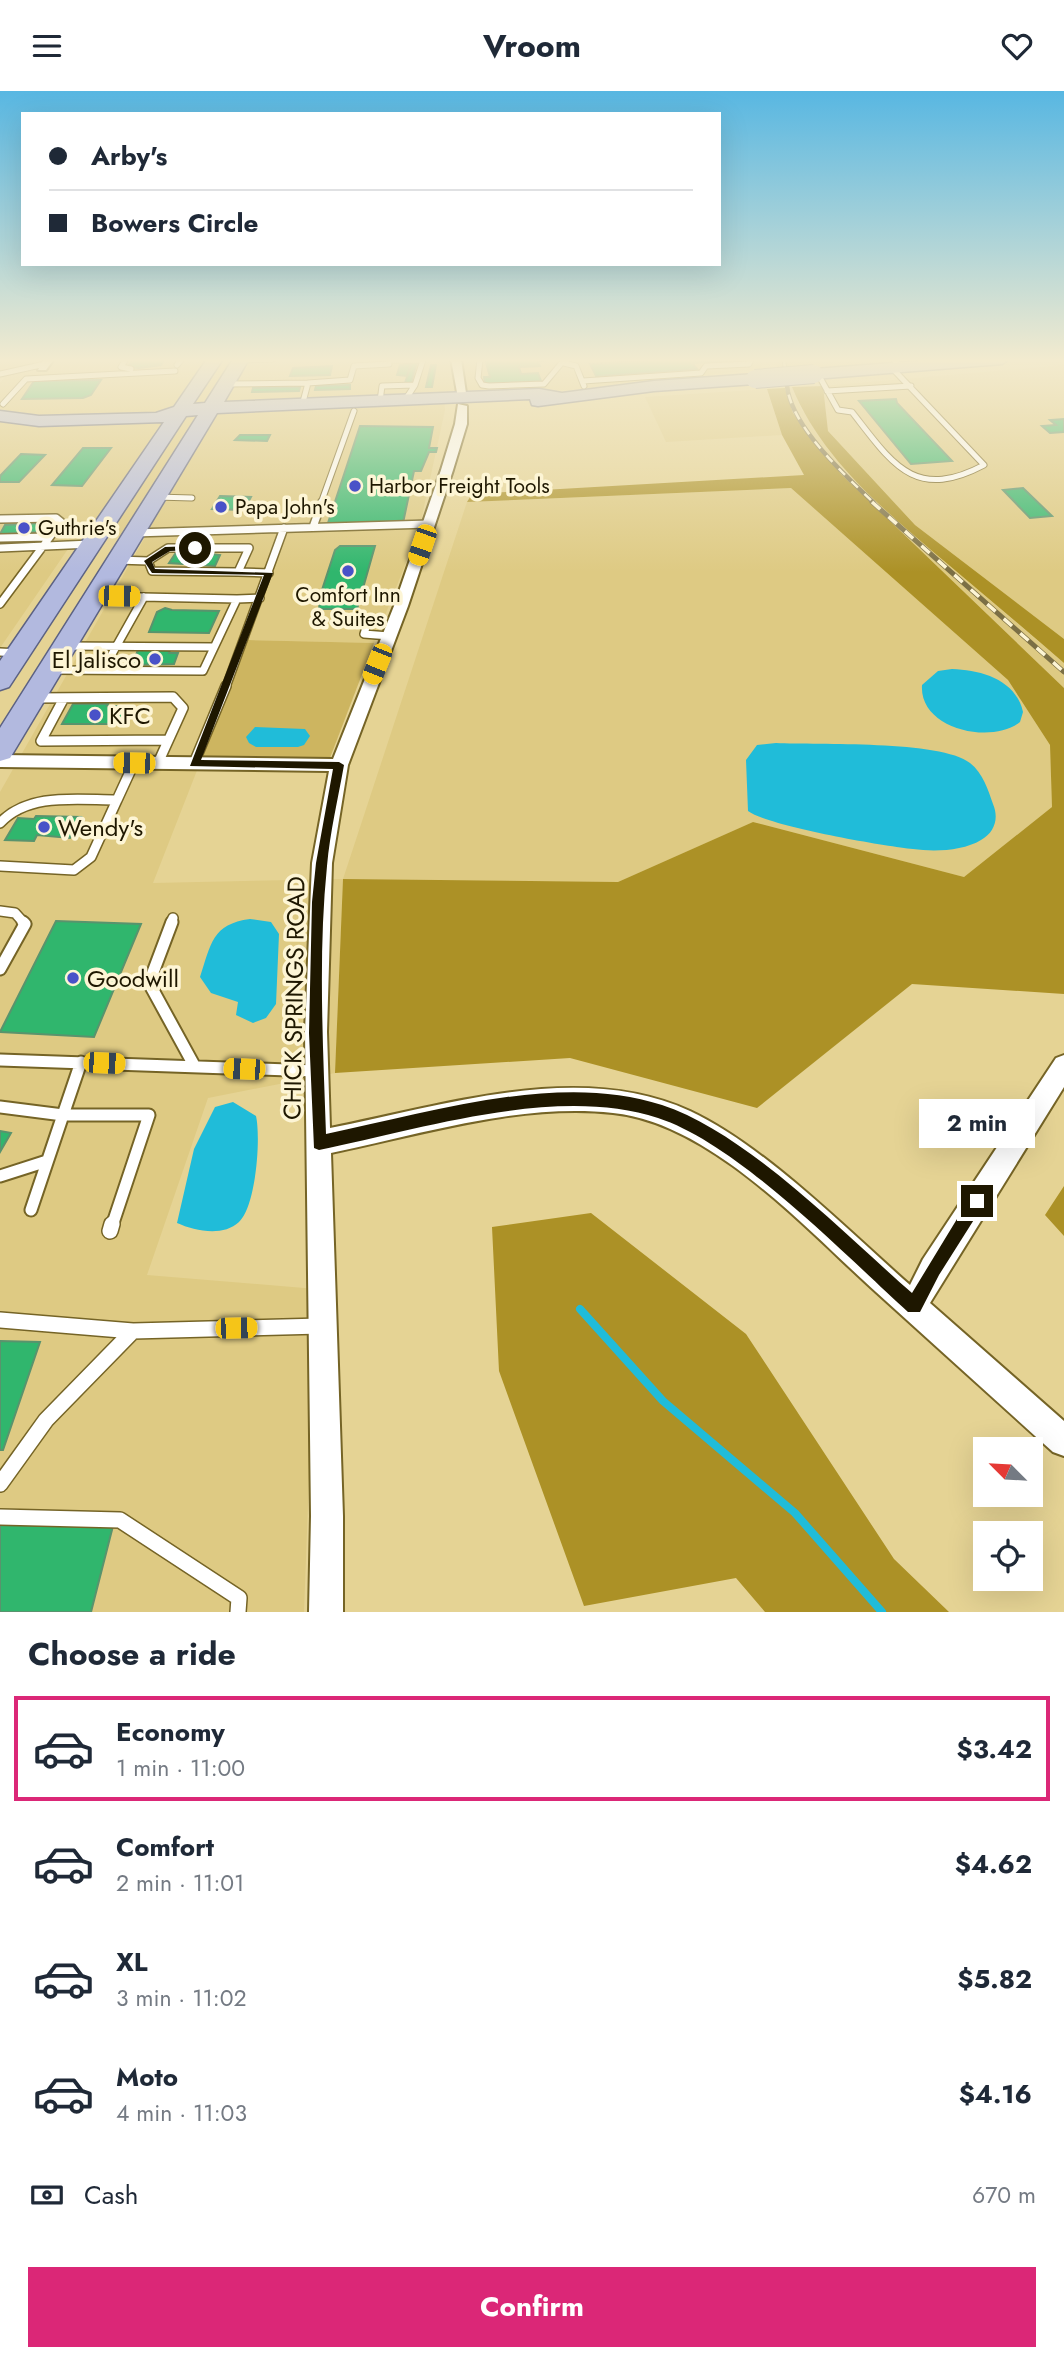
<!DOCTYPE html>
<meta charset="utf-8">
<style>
body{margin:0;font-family:Jost,sans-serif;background:#f2f2f3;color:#1f2937;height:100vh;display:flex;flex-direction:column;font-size:26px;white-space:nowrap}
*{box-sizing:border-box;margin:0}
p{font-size:23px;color:#747a83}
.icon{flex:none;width:38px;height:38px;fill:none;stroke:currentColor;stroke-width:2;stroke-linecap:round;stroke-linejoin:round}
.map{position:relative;height:1521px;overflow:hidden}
.side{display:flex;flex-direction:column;background:#fff;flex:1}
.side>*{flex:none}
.banner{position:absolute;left:21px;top:21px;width:700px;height:154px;border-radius:0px;box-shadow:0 7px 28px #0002;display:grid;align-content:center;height:154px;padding:0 28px;background:#fff}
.needle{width:46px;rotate:294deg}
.fabs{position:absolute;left:973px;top:1346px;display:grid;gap:14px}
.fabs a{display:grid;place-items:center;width:70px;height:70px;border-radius:0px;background:#fff;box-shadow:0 7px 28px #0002;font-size:35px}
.end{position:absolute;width:32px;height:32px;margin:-16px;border:9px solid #1e1700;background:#fff;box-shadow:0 0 0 4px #fff}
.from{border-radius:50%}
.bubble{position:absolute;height:49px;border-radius:0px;background:#fff;box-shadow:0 7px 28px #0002;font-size:23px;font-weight:700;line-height:49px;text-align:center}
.car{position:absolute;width:21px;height:42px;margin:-21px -10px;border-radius:9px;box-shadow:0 0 5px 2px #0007;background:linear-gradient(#f5c518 24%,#345 0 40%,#f5c518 0 76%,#345 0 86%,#f5c518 0)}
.banner b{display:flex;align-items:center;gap:24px;height:66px;font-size:26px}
.banner b+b{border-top:2px solid #e0e1e3}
.banner i{width:18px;height:18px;background:#1f2937}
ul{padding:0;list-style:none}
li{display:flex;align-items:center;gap:21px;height:105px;margin:0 14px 10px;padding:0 14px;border:4px solid transparent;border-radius:0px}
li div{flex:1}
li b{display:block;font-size:26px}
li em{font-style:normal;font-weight:700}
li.selected{border-color:#db2777}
li>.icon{width:63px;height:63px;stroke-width:1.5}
h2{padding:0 28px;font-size:32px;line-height:84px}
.pay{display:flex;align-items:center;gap:18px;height:77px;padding:0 28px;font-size:26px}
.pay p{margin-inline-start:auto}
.action{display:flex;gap:14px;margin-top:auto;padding:14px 28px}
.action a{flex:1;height:80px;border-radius:0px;background:#db2777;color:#fff;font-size:28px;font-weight:700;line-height:80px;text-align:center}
header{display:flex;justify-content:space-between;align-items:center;height:91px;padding:0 28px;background:#fff;font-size:32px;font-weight:700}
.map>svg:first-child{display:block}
</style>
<header><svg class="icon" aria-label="menu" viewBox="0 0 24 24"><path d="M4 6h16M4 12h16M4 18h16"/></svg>Vroom<svg class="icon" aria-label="heart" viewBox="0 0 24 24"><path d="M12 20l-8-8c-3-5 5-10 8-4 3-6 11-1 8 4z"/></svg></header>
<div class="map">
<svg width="1064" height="1521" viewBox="0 0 1064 1521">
<rect width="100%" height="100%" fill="#e5d394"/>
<path fill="#deca83" d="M 0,268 L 764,268 L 760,278 L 572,299 L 444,305 L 445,319 L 419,439 L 374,552 L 248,549 L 153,792 L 343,788 L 467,411 L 791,397 L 1008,589 L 1050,654 L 1052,716 L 964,786 L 753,731 L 618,791 L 343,788 L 335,982 L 208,1007 L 147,1184 L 316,1198 L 304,1521 L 0,1521 L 0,701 L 144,448 L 79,442 L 0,557 L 0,292 L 4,287 L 0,286 Z
M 778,268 L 953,268 L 776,278 Z
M 1064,274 L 1064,548 L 915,434 L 828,340 L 823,295 Z
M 792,296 L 802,319 L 892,426 L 1064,572 L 1064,597 L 841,383 L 793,322 L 785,297 Z
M 767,298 L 782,344 L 666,351 L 645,306 Z"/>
<path fill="#cdb560" d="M 248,549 L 374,552 L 325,680 L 198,677 Z"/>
<path fill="#ac9126" d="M 823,295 L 828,340 L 915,434 L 1064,548 L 1064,572 C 1026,539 988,507 950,475 C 890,424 823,371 792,296 Z
M 785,297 L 793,322 L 841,383 L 1064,597 L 1064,903 L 912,893 L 757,1017 L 570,967 L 335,982 L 343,788 L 618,791 L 753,731 L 964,786 L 1052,716 L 1050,654 L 1008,589 L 791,397 L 467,411 L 472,403 L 804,384 L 782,344 L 767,298 Z
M 1064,1095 L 1064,1145 L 1045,1124 Z
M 591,1122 L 746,1243 L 894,1468 L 949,1521 L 765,1521 L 736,1487 L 584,1515 L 499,1280 L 492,1136 Z"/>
<path fill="#20bcd9" d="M 952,578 C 982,579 1016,589 1023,621 L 1020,631 C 991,654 919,638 922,594 L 938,580 Z
M 255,636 L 305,638 L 310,645 L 304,654 L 298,656 L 256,656 L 249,652 L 246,646 Z
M 776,652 C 817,654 941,649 970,672 C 983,682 988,699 993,713 C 999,727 995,741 981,749 C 963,760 934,761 913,758 C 883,755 768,735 748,720 L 746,669 L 757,654 Z
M 250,828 L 271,831 L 279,843 L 276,913 L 266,927 L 253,932 L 236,924 L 238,911 L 211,902 L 200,886 C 211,853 212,833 250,828 Z
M 233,1011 L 256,1025 C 261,1047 256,1115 239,1131 C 223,1146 195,1140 177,1132 L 194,1058 L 215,1016 Z"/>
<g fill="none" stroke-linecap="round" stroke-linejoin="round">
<path stroke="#20bcd9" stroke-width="8" d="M 580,1218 L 663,1310 L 795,1422 L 882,1521"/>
</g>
<path fill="#30b66d" stroke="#59936d" stroke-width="2" d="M 133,268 L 165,268 L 161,274 L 139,277 L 128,276 Z
M 485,268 L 552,268 L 553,269 L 538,270 L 540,275 L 519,276 L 521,283 L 538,282 L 541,290 L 485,293 L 484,286 L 490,286 Z
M 669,268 L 740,269 L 692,272 L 697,278 L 596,285 L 590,273 Z
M 412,271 L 417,271 L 411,292 L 405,292 Z
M 411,272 L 407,285 L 397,284 L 400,274 Z
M 431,274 L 436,274 L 432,296 L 426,296 Z
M 332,275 L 330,284 L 290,285 L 293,277 Z
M 101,289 L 91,304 L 83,307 L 22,308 L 34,290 Z
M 350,294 L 350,298 L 315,299 L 316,295 Z
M 300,296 L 299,300 L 252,301 L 253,297 Z
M 896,308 L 897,312 L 952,370 L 911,373 L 859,310 Z
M 1064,328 L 1064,341 L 1050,342 L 1042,335 L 1056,334 L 1050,329 Z
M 360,335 L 433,336 L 429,357 L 437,357 L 436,361 L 429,361 L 421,380 L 414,380 L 403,432 L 328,432 Z
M 240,344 L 270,344 L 267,350 L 235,349 Z
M 83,357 L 111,357 L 82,395 L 52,394 Z
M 21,363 L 45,364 L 19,391 L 0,391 L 0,385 Z
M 1023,397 L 1052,425 L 1030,427 L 1003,399 Z
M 220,405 L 251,406 L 244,419 L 212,418 Z
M 45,432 L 40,441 L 0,443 L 5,434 Z
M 340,455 L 375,455 L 357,518 L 319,518 L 321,502 L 335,459 Z
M 202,462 L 220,464 L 215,475 L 169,472 L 175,463 Z
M 165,517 L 172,519 L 219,520 L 209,542 L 149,541 L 157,521 Z
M 138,559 L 170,559 L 169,562 L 178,562 L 174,573 L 132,574 Z
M 73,613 L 108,613 L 107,615 L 127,615 L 119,633 L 62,633 Z
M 36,725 L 81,726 L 70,747 L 37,744 L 34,750 L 5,749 L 18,727 L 34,728 Z
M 56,830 L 141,833 L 94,946 L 0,941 Z
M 0,1040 L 11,1042 L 0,1061 Z
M 0,1250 L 40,1251 L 3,1359 L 0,1359 Z
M 0,1434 L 113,1435 L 91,1521 L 0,1521 Z"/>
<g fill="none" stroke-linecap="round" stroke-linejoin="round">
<g stroke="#756426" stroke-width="7">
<path id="lane-far4" d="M 126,268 L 121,276 L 131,278
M 480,268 L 478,287 L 482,294 L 489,295 L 544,293 L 565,268
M 893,268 L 901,276
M 240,269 L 273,268
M 390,269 L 423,269 L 415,294
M 564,272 L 576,275 L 584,295
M 177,274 L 182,268
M 0,283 L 45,273
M 818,283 L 838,319 L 852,321 C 892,372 914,411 984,374 L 892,277
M 583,290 L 701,282 L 706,275 L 749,273 L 751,268
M 226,293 L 308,292
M 827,300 L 911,295
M 380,310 L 382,295 L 415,294 L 405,309
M 303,311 L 308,292 L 350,289 L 354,275 L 389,273
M 3,313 L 26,288 L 175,280
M 156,406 L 192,407
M 321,412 L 354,320"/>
</g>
<g stroke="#756426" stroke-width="10">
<path id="lane-far3" d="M 0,428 L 56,427 L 61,431 L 0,513
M 313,436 L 322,411
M 134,442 L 429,433
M 0,447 L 49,446
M 0,457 L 91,453
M 168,457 L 249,457 L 238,481 L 152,480 L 148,470 Z
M 117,469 L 148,470
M 238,481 L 269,482
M 95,505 L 237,508
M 369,527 L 364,543 L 389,545
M 65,555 L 214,556
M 0,561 L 18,562
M 51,579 L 203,580 L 237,508 L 260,507
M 103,579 L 144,506
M 226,596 L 284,437"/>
</g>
<g stroke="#756426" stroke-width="12">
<path id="lane-far2" d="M 35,607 L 173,606 L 183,617 L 158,672
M 64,607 L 41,650 L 168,649
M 194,672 L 226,595
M 117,709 L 134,672
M 0,732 C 29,701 78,709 117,709 L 91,766 L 74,779 L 0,775
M 0,820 L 15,822 L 24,832
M 171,832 L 173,827"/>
</g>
<g stroke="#756426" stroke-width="15">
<path id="lane-far1" d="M 172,831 L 149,892 L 195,976
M 0,878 L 25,833 L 23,831
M 0,969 L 316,980
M 81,971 L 63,1024 L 149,1024 L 112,1135
M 0,1016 L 63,1024 L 31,1119
M 0,1085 L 47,1070"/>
</g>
<g stroke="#756426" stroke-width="18">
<path id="lane" d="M 110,1140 L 112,1133
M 0,1229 L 133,1240
M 0,1393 L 46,1329 L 133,1240 L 321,1235
M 0,1426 L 120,1429 L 239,1507 L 238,1521"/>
</g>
<g stroke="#756426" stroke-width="4">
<path id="street" d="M 44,268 L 54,268 L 46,279 L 38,279 Z
M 451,268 L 461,268 L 467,309 L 458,307 Z
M 458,313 L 467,315 L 467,333 L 453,379 L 408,515 L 348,674 L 332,772 L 327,941 L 330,1037 C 442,1015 580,969 690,1020 C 765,1055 847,1139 910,1194 L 923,1168 L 1056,967 L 1064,964 L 1064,996 L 930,1212 L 1064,1330 L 1064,1365 L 1053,1361 C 994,1308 935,1254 876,1201 C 806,1138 711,1032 613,1022 C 519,1012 423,1043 331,1062 L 343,1425 L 343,1521 L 309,1521 L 311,1425 L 305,941 L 312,772 L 329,680 L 0,676 L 0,664 L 333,668 L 394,515 L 441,379 L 455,333 Z"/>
</g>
<g stroke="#5c6283" stroke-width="3">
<path id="primary" d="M 207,268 L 223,268 L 193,313 L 205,312 L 233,268 L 249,268 L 224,311 L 539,298 L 562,302 L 654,290 L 755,283 L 763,288 L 755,293 L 654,300 L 538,315 L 532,314 L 530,308 L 217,322 L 10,667 L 0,670 L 0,637 L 198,324 L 186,325 L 9,596 L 0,599 L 0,570 L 164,331 L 39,335 L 0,330 L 0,320 L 39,325 L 156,322 L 174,316 Z
M 945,268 L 1010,268 L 1002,273 L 814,288 L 806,283 L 814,278 Z"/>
</g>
<use href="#lane-far4" stroke="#fff" stroke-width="5"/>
<use href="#lane-far3" stroke="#fff" stroke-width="7"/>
<use href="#lane-far2" stroke="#fff" stroke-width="9"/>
<use href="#lane-far1" stroke="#fff" stroke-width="11"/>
<use href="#lane" stroke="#fff" stroke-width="15"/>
<use href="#street" fill="#fff" fill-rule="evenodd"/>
<use href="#primary" fill="#b2b9df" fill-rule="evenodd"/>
<g stroke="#7b6f45" stroke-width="4.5">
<path id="rail-far1" d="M 784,268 C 785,279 786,290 788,301 C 797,341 845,384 874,412"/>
</g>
<g stroke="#7b6f45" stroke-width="5">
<path id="rail" d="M 872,411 L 1064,581"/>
</g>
<use href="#rail-far1" stroke="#fdf5d5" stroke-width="2.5" stroke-dasharray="9" stroke-linecap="butt"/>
<use href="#rail" stroke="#fdf5d5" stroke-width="3.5" stroke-dasharray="11" stroke-linecap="butt"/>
<g stroke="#5c6283" stroke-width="20" stroke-linecap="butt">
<path id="primary-bridge" d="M 755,288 L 814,283"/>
</g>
<use href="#primary-bridge" stroke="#b2b9df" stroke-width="18"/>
</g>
<linearGradient id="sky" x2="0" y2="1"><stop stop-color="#58b7e2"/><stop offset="0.56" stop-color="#f3ebcf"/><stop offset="1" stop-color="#f3ebcf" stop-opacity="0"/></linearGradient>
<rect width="1064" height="481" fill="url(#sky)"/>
<path fill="#1e1700" d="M 195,455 L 198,459 L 170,460 L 152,471 L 155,478 L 273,482 L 201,669 L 339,671 L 344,674 C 338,708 330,741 327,775 C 318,864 323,954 326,1043 C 429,1022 559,980 662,1014 C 747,1042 844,1143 912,1202 L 971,1105 L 982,1105 L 982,1116 L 939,1184 L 920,1221 L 908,1221 C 844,1163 738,1053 658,1027 C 557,994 421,1038 319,1059 L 314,1057 L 309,942 L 312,811 L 316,772 L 333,678 L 190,675 L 264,484 L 152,482 L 144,470 L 165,456 Z"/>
<g fill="#4952c8" stroke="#fdf5d5" stroke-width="2.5">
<circle cx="355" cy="395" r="7"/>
<circle cx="221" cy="416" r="7"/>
<circle cx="24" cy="437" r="7"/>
<circle cx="348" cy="480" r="7"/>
<circle cx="155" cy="568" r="7"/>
<circle cx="95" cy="624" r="7"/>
<circle cx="44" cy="736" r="7"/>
<circle cx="73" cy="887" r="7"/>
</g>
<g text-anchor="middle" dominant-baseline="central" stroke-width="7" stroke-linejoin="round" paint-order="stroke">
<g font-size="21" fill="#1e1700" stroke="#fdf5d5" text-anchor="start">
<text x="369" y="395">Harbor Freight Tools</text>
<text x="235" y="416">Papa John's</text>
<text x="38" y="437">Guthrie's</text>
<text x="348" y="504" text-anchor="middle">Comfort Inn<tspan x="348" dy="24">&amp; Suites</tspan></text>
</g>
<g font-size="24" fill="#1e1700" stroke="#fdf5d5" text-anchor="start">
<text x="141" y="568" text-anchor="end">El Jalisco</text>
<text x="109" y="624">KFC</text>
<text x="58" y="736">Wendy's</text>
<text x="87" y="887">Goodwill</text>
</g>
<g font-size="24" fill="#1e1700" stroke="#fdf5d5">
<text transform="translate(294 907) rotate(-89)">CHICK SPRINGS ROAD</text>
</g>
</g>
</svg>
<div class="fabs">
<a><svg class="needle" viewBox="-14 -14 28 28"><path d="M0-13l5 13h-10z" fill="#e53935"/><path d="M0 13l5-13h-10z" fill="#747a83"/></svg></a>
<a><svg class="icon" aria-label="locate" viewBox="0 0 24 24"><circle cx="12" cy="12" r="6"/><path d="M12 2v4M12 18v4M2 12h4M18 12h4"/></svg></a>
</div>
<i class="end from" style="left:195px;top:457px"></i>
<i class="end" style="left:977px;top:1110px"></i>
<div class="bubble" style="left:919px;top:1008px;width:116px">2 min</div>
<i class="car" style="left:422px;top:454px;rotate:199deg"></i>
<i class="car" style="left:119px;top:505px;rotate:91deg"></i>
<i class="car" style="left:377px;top:573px;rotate:202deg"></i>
<i class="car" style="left:134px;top:672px;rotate:271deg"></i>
<i class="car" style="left:104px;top:972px;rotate:92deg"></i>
<i class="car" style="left:244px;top:978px;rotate:272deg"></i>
<i class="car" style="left:236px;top:1237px;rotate:89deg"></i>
<div class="banner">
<b><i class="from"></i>Arby's</b>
<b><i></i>Bowers Circle</b>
</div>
</div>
<section class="side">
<h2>Choose a ride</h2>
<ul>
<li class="selected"><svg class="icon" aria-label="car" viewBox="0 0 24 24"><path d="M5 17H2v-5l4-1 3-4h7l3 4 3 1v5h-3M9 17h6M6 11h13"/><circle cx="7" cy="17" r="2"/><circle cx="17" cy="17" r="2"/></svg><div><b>Economy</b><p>1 min · 11:00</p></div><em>$3.42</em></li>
<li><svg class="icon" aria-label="car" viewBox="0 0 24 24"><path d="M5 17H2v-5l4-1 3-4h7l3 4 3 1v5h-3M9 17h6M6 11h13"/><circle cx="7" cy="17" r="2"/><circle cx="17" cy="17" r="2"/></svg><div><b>Comfort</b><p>2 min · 11:01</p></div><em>$4.62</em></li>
<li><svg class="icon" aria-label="car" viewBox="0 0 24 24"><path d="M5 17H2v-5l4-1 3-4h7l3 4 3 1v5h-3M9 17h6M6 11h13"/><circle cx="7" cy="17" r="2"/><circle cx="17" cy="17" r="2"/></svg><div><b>XL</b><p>3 min · 11:02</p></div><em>$5.82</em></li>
<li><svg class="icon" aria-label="car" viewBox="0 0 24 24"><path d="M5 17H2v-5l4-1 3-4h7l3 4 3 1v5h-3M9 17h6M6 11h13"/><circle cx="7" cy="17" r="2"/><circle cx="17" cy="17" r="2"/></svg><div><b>Moto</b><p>4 min · 11:03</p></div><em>$4.16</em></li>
</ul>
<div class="pay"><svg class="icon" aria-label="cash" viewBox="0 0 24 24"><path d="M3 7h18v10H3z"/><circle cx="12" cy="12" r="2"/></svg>Cash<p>670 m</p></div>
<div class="action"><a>Confirm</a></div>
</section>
